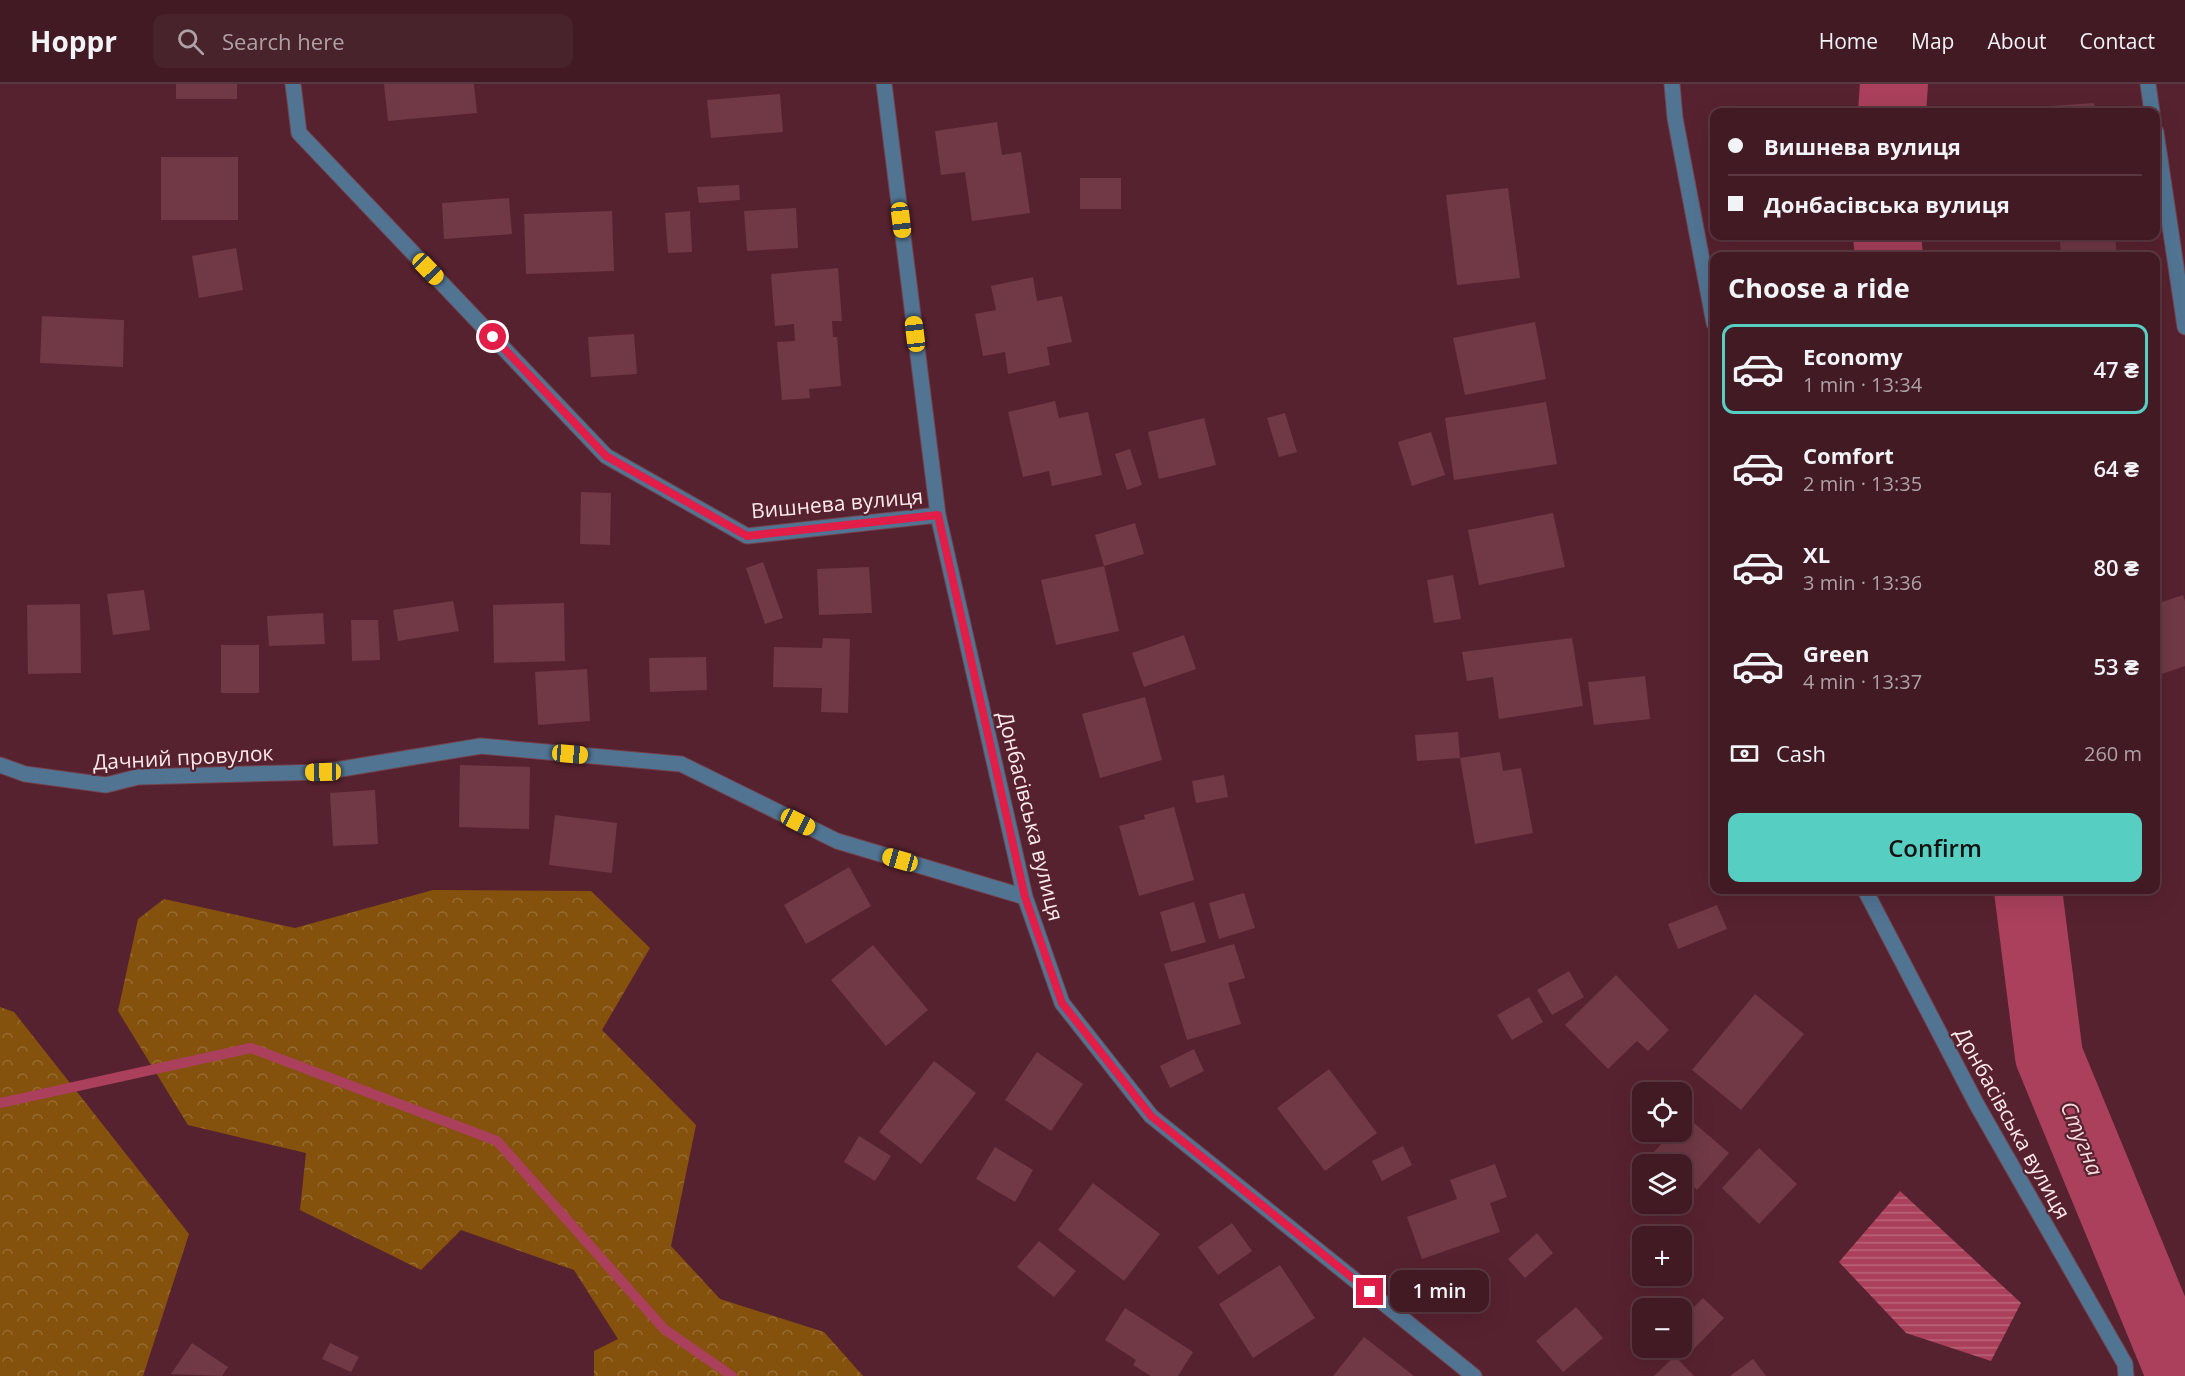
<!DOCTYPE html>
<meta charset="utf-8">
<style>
body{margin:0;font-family:"Open Sans",sans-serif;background:#48232b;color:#f1f3f6;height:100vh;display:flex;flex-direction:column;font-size:22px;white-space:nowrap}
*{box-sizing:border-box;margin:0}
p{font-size:20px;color:#aea1a6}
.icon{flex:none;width:33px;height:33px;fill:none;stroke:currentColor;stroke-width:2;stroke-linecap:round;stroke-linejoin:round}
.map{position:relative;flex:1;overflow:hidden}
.side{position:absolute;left:1710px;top:168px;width:450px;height:642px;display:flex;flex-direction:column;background:#411a23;border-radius:12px;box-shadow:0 6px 24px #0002,0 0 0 2px #5a3841}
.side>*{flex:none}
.guide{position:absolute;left:1710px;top:24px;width:450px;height:132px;border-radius:12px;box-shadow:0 6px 24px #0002,0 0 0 2px #5a3841;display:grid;align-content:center;height:132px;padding:0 18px;background:#411a23}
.controls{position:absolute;left:1632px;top:998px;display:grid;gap:12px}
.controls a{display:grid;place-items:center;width:60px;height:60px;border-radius:12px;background:#411a23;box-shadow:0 6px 24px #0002,0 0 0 2px #5a3841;font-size:30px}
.end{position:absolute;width:27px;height:27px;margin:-14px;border:8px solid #e11d48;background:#fff;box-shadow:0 0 0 3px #fff}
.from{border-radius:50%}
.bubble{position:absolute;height:42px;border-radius:12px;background:#411a23;box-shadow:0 6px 24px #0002,0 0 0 2px #5a3841;font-size:20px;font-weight:600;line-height:42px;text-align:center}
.car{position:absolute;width:18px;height:36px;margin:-18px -9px;border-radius:8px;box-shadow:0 0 4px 2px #0007;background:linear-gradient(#f5c518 24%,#345 0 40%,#f5c518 0 76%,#345 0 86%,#f5c518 0)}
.guide b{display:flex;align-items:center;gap:21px;height:57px;font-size:22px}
.guide b+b{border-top:2px solid #5a3841}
.guide i{width:15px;height:15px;background:#f1f3f6}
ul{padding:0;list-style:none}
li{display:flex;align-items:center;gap:18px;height:90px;margin:0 12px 9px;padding:0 6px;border:3px solid transparent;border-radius:12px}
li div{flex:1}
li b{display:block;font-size:22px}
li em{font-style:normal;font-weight:600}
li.active{border-color:#56cec2}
li>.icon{width:54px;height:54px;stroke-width:1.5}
h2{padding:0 18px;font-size:27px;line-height:72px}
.pay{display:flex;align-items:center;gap:15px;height:66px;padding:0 18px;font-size:22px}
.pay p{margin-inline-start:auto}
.primary-button{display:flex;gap:12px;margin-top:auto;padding:12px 18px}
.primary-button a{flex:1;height:69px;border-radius:12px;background:#56cec2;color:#111;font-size:24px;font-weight:600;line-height:69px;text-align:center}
header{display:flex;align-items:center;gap:36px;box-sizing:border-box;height:84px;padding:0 30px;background:#411a23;border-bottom:2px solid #5a3841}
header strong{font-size:28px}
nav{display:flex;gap:33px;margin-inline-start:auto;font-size:21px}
.search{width:420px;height:54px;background:#48232b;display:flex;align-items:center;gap:15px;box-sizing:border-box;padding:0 21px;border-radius:12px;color:#aea1a6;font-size:22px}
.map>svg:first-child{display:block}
</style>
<header>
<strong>Hoppr</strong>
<div class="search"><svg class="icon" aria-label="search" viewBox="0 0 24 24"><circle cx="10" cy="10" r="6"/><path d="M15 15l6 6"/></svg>Search here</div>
<nav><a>Home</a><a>Map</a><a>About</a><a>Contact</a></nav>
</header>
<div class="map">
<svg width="2185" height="1292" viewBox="0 0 2185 1292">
<defs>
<pattern id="forest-crowns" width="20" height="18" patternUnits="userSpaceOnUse" patternTransform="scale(1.5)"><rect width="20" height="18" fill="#85520d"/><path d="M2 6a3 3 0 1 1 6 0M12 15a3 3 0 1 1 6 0" fill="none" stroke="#976b30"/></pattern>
<pattern id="water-rules" width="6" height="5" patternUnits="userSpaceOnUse" patternTransform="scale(1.5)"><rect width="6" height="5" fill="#aa405c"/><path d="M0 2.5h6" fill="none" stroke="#bb657b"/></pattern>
</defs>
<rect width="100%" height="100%" fill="#57222f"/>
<path fill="url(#forest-crowns)" d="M 433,806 L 591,807 L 650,864 L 602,946 L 696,1041 L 671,1162 L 720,1215 L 824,1248 L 863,1292 L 594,1292 L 594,1267 L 618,1255 L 574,1186 L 461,1146 L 421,1186 L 300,1126 L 306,1069 L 188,1041 L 118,927 L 138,835 L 164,815 L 295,844 Z
M 0,923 L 14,928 L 189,1150 L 143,1292 L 0,1292 Z"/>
<path fill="url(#water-rules)" d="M 1900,1107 L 2021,1219 L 1991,1277 L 1906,1249 L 1839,1178 Z"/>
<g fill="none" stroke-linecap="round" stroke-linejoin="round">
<path stroke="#aa405c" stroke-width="10" d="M 0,1019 L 251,964 L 497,1057 L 664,1245 L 732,1292"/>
<path stroke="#aa405c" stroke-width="68" d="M 1892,28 L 1894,0
M 1887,152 L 1889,172
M 2028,806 L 2049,972 L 2181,1292"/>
</g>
<path fill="#703945" d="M 176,0 L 237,0 L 237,15 L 176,15 Z
M 384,0 L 474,0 L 477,29 L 388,37 Z
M 780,10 L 783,48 L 711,54 L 707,16 Z
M 2094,19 L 2095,28 L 2037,28 L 2037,23 Z
M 997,38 L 1002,71 L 1021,68 L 1030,129 L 972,137 L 965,88 L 941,91 L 935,47 Z
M 161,73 L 238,73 L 238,136 L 161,136 Z
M 1080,94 L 1121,94 L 1121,125 L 1080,125 Z
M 739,101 L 740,116 L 699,119 L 697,103 Z
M 1508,104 L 1520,194 L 1457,201 L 1446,111 Z
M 509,114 L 512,150 L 444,155 L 442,119 Z
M 796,124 L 798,164 L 747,167 L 744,127 Z
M 612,127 L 614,187 L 526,190 L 524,130 Z
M 690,127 L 692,168 L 668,169 L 665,129 Z
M 2115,152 L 2117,172 L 2061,172 L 2060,156 Z
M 236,164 L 243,206 L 199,214 L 192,172 Z
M 838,184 L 842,237 L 832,237 L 833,253 L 837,253 L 841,302 L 809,305 L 810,314 L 782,316 L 777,258 L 795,257 L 794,240 L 775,242 L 771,190 Z
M 1033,193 L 1037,217 L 1062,212 L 1072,258 L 1047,263 L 1050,281 L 1008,290 L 1005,268 L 983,272 L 975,230 L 996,226 L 991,202 Z
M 42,232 L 124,236 L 123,283 L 40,279 Z
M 1535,238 L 1546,295 L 1465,311 L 1453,254 Z
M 634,250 L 637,290 L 591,293 L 588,253 Z
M 1055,317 L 1059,334 L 1088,328 L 1102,391 L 1052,402 L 1049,387 L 1023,393 L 1008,328 Z
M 1546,318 L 1557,380 L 1454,396 L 1445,334 Z
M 1285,329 L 1297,368 L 1279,373 L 1267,334 Z
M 1204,334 L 1216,381 L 1159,395 L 1148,348 Z
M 1431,348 L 1445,391 L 1412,402 L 1398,358 Z
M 1130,365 L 1142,401 L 1127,406 L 1115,370 Z
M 581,408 L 611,409 L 610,461 L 580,460 Z
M 1553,429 L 1565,483 L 1479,501 L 1468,446 Z
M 1135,439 L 1144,470 L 1104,482 L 1119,547 L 1056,561 L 1041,496 L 1104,482 L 1095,451 Z
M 763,478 L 783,534 L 765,540 L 746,484 Z
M 869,483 L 872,529 L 819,531 L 817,485 Z
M 1453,491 L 1461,535 L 1434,539 L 1427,496 Z
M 144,506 L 150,546 L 113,551 L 107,510 Z
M 2183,511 L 2185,517 L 2185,582 L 2156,592 L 2156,520 Z
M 453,517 L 459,547 L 398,557 L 393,526 Z
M 564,519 L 565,577 L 494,579 L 493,521 Z
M 80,520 L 81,589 L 28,590 L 27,521 Z
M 323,529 L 325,560 L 269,562 L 267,532 Z
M 351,536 L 378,536 L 380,576 L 352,577 Z
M 1184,551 L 1196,585 L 1144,603 L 1132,569 Z
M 823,554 L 850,555 L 848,629 L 821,628 L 822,604 L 773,603 L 774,563 L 822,564 Z
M 1572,554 L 1583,622 L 1499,635 L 1493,593 L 1467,597 L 1462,568 Z
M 221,561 L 259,561 L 259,609 L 221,609 Z
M 706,573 L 707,606 L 650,608 L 649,574 Z
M 587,585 L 590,637 L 538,641 L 535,588 Z
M 1645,592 L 1650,635 L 1594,641 L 1588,598 Z
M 1145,613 L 1162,676 L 1100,694 L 1082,630 Z
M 1458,648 L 1460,674 L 1417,677 L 1415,651 Z
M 1500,668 L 1503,687 L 1521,684 L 1533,749 L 1475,760 L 1460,674 Z
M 460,681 L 530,683 L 529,745 L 459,743 Z
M 1224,691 L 1228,713 L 1196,719 L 1192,697 Z
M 375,706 L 378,760 L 333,762 L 330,709 Z
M 1174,723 L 1194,796 L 1139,812 L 1119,742 L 1145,735 L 1144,731 Z
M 555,731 L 617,739 L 612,789 L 549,781 Z
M 849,783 L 871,822 L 806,860 L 784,821 Z
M 1244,809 L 1255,844 L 1219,855 L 1209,819 Z
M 1194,818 L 1206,858 L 1171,868 L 1160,828 Z
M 1717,821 L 1727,845 L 1678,865 L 1668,840 Z
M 1234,860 L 1245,894 L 1228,899 L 1241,940 L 1187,956 L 1164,880 Z
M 873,861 L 928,926 L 886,962 L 831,896 Z
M 1569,887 L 1584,913 L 1552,931 L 1537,906 Z
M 1616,891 L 1669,946 L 1648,967 L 1637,957 L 1608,985 L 1565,941 Z
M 1755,910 L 1804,950 L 1741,1026 L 1692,986 Z
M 1529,913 L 1543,938 L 1512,956 L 1497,931 Z
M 1194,965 L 1204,987 L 1170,1004 L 1160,982 Z
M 1037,968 L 1083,1000 L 1051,1047 L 1005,1016 Z
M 934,977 L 976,1009 L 921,1080 L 879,1048 Z
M 1329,985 L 1377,1049 L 1325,1087 L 1277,1024 Z
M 1686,1032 L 1729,1069 L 1697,1106 L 1682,1092 L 1682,1080 L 1668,1080 L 1654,1068 L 1673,1047 L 1682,1047 L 1682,1037 Z
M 859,1052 L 891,1072 L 875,1097 L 844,1078 Z
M 1403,1062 L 1412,1081 L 1382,1097 L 1372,1077 Z
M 995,1063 L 1033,1086 L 1015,1118 L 976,1095 Z
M 1759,1064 L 1797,1100 L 1759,1140 L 1722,1104 Z
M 1495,1080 L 1507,1113 L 1490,1119 L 1500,1148 L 1422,1175 L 1407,1133 L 1457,1115 L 1450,1096 Z
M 1093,1099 L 1160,1150 L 1124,1197 L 1058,1146 Z
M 1232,1139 L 1252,1167 L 1218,1191 L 1198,1163 Z
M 1537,1149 L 1553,1169 L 1525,1194 L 1508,1175 Z
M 1039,1157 L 1076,1187 L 1054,1213 L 1017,1183 Z
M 1280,1181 L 1315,1234 L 1253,1274 L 1219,1220 Z
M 1703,1214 L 1724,1234 L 1690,1269 L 1682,1260 L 1682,1235 Z
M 1576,1223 L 1603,1254 L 1563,1288 L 1536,1257 Z
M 1125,1224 L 1193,1268 L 1178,1292 L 1151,1292 L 1133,1281 L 1136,1276 L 1105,1256 Z
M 1364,1253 L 1414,1292 L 1333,1292 Z
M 192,1259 L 228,1283 L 222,1292 L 171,1290 Z
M 330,1259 L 359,1273 L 351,1288 L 322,1275 Z
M 1675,1272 L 1694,1292 L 1654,1292 Z
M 1753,1275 L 1766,1292 L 1730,1292 Z"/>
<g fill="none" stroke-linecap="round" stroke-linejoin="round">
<g stroke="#72424d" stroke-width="17">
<path id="minor" d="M 293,0 L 299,49 L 606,372 L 747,452 L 938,431
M 884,0 L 938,431 L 1025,813 L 1062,919 L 1151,1032 L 1474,1292
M 1672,0 L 1675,34 L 1714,239
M 2148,0 L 2152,28
M 2156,48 L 2185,243
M 0,681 L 25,690 L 106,701 L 138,693 L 323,688 L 481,662 L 681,680 L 837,757 L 1025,813
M 1865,806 L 1977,1021 L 2125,1280 L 2126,1292"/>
</g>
<use href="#minor" stroke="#517493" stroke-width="15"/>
</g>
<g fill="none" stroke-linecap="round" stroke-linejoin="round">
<path stroke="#e11d48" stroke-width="8" d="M 493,253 L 606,372 L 747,452 L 938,431 L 1025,813 L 1062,919 L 1151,1032 L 1370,1208"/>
</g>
<g text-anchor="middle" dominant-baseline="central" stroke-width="4.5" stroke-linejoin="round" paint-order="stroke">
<g font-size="21" fill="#fee9ec" stroke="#57222f">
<text transform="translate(837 419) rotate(-5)">Вишнева вулиця</text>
<text transform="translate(183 673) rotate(-3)">Дачний провулок</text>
<text transform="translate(1031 732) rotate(76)">Донбасівська вулиця</text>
<text transform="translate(2013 1039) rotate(61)">Донбасівська вулиця</text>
</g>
<g font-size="22" font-style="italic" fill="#f7d9de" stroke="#57222f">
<text transform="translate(2083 1054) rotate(68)">Стугна</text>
</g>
</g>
</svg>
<div class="controls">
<a><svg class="icon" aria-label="locate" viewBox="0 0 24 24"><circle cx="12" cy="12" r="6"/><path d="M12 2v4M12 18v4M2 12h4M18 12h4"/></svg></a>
<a><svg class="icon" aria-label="layers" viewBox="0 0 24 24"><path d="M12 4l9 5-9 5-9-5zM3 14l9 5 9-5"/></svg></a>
<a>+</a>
<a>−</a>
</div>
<i class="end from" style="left:493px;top:253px"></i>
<i class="end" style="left:1370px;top:1208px"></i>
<div class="bubble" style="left:1390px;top:1186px;width:99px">1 min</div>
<i class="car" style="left:901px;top:136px;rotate:173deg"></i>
<i class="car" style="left:428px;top:185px;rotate:136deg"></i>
<i class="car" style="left:915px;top:250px;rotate:353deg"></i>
<i class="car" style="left:570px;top:670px;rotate:95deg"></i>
<i class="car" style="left:323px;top:688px;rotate:269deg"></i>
<i class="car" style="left:798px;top:738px;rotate:117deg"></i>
<i class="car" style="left:900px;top:776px;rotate:286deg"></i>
<div class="guide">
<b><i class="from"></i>Вишнева вулиця</b>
<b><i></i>Донбасівська вулиця</b>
</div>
<section class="side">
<h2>Choose a ride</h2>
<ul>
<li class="active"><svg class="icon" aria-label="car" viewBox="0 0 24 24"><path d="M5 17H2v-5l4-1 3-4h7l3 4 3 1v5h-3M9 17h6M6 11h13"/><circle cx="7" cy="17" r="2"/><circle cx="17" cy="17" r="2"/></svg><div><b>Economy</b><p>1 min · 13:34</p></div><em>47 ₴</em></li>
<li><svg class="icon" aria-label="car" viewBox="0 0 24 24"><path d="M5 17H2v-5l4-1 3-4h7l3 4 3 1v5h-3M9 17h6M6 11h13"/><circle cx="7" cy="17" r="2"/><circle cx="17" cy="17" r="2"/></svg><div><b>Comfort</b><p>2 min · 13:35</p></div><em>64 ₴</em></li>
<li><svg class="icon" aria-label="car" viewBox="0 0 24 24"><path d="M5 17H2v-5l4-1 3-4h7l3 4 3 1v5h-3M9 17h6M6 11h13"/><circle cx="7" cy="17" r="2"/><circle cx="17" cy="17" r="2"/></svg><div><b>XL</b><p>3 min · 13:36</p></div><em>80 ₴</em></li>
<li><svg class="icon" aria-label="car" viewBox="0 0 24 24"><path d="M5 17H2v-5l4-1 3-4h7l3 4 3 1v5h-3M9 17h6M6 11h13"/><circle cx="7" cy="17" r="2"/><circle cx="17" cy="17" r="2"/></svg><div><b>Green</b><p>4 min · 13:37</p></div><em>53 ₴</em></li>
</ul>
<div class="pay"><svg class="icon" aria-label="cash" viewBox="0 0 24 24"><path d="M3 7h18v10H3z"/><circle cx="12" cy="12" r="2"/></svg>Cash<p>260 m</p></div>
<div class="primary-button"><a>Confirm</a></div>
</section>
</div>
